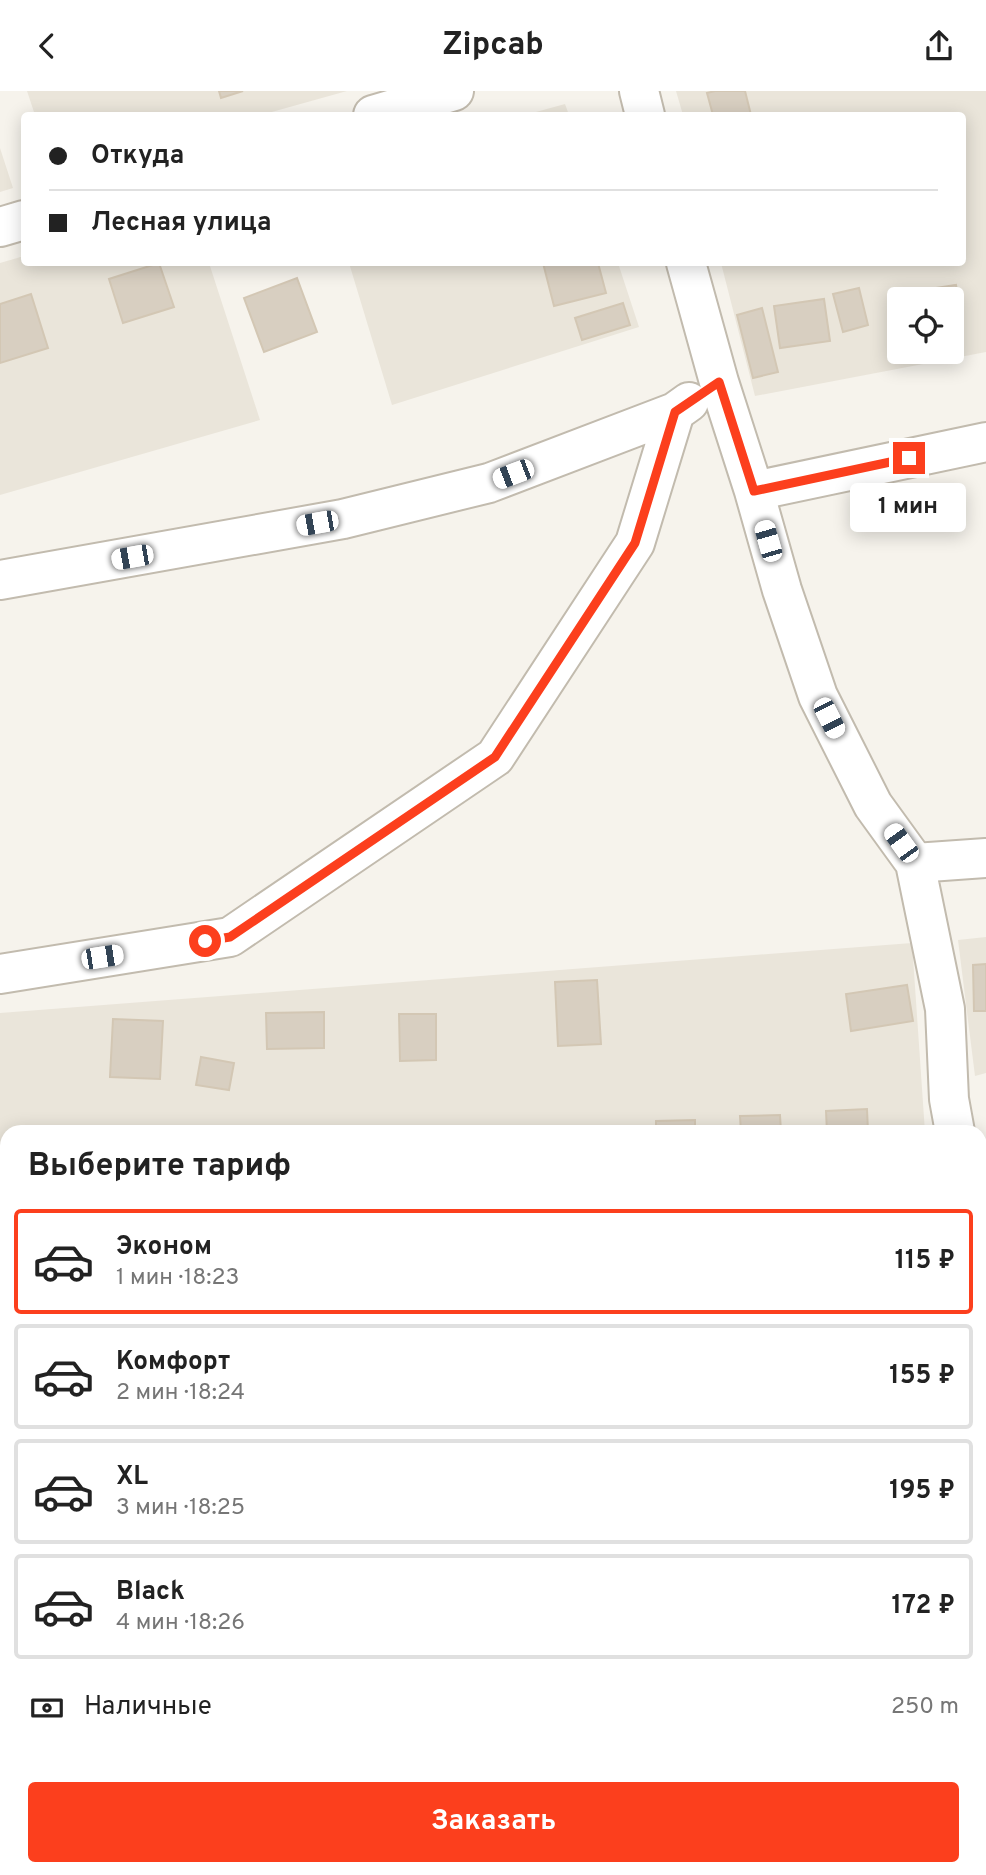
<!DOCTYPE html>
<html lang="ru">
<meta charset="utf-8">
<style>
body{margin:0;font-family:Overpass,sans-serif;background:#f2f2f2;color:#222;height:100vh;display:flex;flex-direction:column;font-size:26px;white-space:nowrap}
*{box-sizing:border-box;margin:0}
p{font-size:23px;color:#767676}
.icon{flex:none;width:38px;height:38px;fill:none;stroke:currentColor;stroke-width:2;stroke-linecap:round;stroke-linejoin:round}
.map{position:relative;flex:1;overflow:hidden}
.sheet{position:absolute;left:0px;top:1034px;width:987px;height:751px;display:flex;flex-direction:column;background:#fff;border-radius:21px 21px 0 0;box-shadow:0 4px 18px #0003}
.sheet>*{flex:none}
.banner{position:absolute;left:21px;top:21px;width:945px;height:154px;border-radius:7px;box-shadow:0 4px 18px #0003;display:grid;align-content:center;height:154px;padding:0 28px;background:#fff}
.fabs{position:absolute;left:887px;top:196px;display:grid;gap:14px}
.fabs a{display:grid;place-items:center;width:77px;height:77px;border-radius:7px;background:#fff;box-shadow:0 4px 18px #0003;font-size:35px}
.end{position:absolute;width:32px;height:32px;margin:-16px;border:9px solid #fc3f1d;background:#fff;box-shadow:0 0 0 4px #fff}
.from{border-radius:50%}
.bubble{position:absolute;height:49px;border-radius:7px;background:#fff;box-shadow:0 4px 18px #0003;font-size:23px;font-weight:700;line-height:49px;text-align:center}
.car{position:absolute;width:21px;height:42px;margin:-21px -10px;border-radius:9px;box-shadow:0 0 5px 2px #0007;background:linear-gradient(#fff 24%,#345 0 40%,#fff 0 76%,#345 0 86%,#fff 0)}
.banner b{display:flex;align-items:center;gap:24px;height:66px;font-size:26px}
.banner b+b{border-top:2px solid #e0e0e0}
.banner i{width:18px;height:18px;background:#222}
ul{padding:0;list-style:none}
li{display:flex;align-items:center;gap:21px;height:105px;margin:0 14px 10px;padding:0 14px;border:4px solid #e0e0e0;border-radius:7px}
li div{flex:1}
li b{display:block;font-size:26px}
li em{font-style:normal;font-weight:700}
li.active{border-color:#fc3f1d}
li>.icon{width:63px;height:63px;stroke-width:1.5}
h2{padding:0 28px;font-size:32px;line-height:84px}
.pay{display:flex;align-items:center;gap:18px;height:77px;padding:0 28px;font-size:26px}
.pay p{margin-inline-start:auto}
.primary-button{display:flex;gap:14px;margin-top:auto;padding:14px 28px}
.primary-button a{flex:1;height:80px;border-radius:7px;background:#fc3f1d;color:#fff;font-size:28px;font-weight:700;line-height:80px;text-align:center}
header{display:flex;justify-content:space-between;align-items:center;height:91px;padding:0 28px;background:#fff;font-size:32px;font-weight:700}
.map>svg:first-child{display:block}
</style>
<header><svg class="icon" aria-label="back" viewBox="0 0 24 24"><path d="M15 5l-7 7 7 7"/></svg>Zipcab<svg class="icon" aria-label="share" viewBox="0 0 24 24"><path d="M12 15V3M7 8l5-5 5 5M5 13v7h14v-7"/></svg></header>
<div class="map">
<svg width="986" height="1784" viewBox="0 0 986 1784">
<rect width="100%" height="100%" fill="#f6f3ec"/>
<path fill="#eae5da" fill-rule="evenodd" d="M 27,0 L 347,0 L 261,24 L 35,24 Z
M 676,0 L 986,0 L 986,261 L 755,305 L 721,172 L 962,172 L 962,24 L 683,24 ZM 900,208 L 952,208 L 952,261 L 900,261 Z
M 565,13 L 569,24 L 525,24 Z
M 0,57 L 13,97 L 0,101 Z
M 24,165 L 24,172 L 209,172 L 260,329 L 0,404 L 0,172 Z
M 349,172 L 618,172 L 639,236 L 392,314 Z
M 986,846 L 986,982 L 975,985 L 958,849 Z
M 912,852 L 925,1041 L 7,1041 L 7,1202 L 0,1207 L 0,922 Z
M 7,1237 L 7,1512 L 0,1518 L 0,1243 Z
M 7,1583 L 7,1769 L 0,1763 L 0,1590 Z
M 17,1778 L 68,1778 L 61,1784 L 24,1784 Z"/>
<path fill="#d8cfc1" stroke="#d3c7b4" stroke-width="2" d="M 219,0 L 243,0 L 221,7 Z
M 715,0 L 745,0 L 751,24 L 713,24 L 707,2 Z
M 159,172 L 174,216 L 123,232 L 109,188 Z
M 543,172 L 598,172 L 606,202 L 554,215 Z
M 297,187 L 317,241 L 264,261 L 244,207 Z
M 956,194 L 962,227 L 952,229 L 952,208 L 904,208 L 903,202 Z
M 859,197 L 868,234 L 843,241 L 833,203 Z
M 31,203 L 48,257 L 0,272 L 0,213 Z
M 824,208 L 830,250 L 780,257 L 774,215 Z
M 623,212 L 630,234 L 582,249 L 575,227 Z
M 762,217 L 778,281 L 753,287 L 737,224 Z
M 986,873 L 986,920 L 974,920 L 973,874 Z
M 597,889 L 601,953 L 558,955 L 555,891 Z
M 907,894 L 913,930 L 851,940 L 846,903 Z
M 324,921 L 324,957 L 267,958 L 266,922 Z
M 399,923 L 436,923 L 436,969 L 400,970 Z
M 113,928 L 163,930 L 160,988 L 110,986 Z
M 201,966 L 234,972 L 229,999 L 196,994 Z
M 867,1018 L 868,1041 L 827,1041 L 826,1020 Z
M 780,1024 L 781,1041 L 741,1041 L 740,1025 Z
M 695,1029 L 695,1041 L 656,1041 L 656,1030 Z
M 607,1035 L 607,1041 L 571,1041 L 570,1036 Z
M 522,1039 L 522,1041 L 483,1041 L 483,1040 Z
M 7,1086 L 7,1153 L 0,1144 L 0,1092 Z
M 0,1265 L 7,1274 L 7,1325 L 3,1328 L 0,1325 Z
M 7,1405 L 7,1446 L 0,1437 L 0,1410 Z"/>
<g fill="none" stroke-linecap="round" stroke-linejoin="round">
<g stroke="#c2bbae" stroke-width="42">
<path id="minor" d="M 639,0 L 645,24
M 373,24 L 454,0
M 0,136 L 24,129
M 686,172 L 719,291 L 754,400 L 782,499 L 818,605 L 873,714 L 915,772 L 945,918 L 949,1008 L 955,1041
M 754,400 L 986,351
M 0,489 L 343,428 L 489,392 L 675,321 L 689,311
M 915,772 L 986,767
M 0,883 L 230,846 L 495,666 L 635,452 L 675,321
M 980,1200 L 986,1238
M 0,1229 L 7,1223
M 0,1547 L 7,1541
M 980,1636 L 985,1636
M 99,1784 L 107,1778"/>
</g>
<use href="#minor" stroke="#fff" stroke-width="38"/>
</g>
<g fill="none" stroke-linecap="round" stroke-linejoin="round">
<path stroke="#fc3f1d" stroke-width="9" d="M 205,850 L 230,846 L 495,666 L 635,452 L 675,321 L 719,291 L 754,400 L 909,367"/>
</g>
</svg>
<div class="fabs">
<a><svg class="icon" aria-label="locate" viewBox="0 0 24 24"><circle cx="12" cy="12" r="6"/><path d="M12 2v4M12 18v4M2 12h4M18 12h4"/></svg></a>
</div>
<i class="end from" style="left:205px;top:850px"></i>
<i class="end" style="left:909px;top:367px"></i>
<div class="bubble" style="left:850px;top:392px;width:116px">1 мин</div>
<i class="car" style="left:513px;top:383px;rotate:249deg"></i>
<i class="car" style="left:317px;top:432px;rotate:260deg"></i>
<i class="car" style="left:768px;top:450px;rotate:344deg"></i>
<i class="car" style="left:132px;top:466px;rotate:260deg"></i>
<i class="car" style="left:829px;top:627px;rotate:153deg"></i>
<i class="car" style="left:901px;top:752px;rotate:324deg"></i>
<i class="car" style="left:102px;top:866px;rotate:81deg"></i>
<div class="banner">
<b><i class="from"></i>Откуда</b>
<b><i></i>Лесная улица</b>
</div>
<section class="sheet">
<h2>Выберите тариф</h2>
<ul>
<li class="active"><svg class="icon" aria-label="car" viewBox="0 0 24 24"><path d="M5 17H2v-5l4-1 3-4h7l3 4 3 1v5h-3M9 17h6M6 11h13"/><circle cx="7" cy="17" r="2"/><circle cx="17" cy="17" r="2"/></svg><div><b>Эконом</b><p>1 мин · 18:23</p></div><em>115 ₽</em></li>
<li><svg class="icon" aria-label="car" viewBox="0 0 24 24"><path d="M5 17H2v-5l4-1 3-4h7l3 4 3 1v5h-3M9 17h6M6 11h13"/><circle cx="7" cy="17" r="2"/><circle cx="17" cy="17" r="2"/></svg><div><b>Комфорт</b><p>2 мин · 18:24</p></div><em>155 ₽</em></li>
<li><svg class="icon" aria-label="car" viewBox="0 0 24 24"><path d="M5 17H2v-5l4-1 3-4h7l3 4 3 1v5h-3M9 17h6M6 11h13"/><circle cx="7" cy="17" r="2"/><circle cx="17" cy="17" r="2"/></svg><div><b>XL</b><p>3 мин · 18:25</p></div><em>195 ₽</em></li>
<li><svg class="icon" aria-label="car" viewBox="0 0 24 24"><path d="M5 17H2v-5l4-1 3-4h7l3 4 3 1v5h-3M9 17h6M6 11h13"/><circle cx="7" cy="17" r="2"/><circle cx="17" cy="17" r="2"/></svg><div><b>Black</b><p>4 мин · 18:26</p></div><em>172 ₽</em></li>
</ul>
<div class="pay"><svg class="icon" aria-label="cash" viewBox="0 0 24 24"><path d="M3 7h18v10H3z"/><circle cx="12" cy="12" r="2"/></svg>Наличные<p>250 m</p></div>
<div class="primary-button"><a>Заказать</a></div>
</section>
</div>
